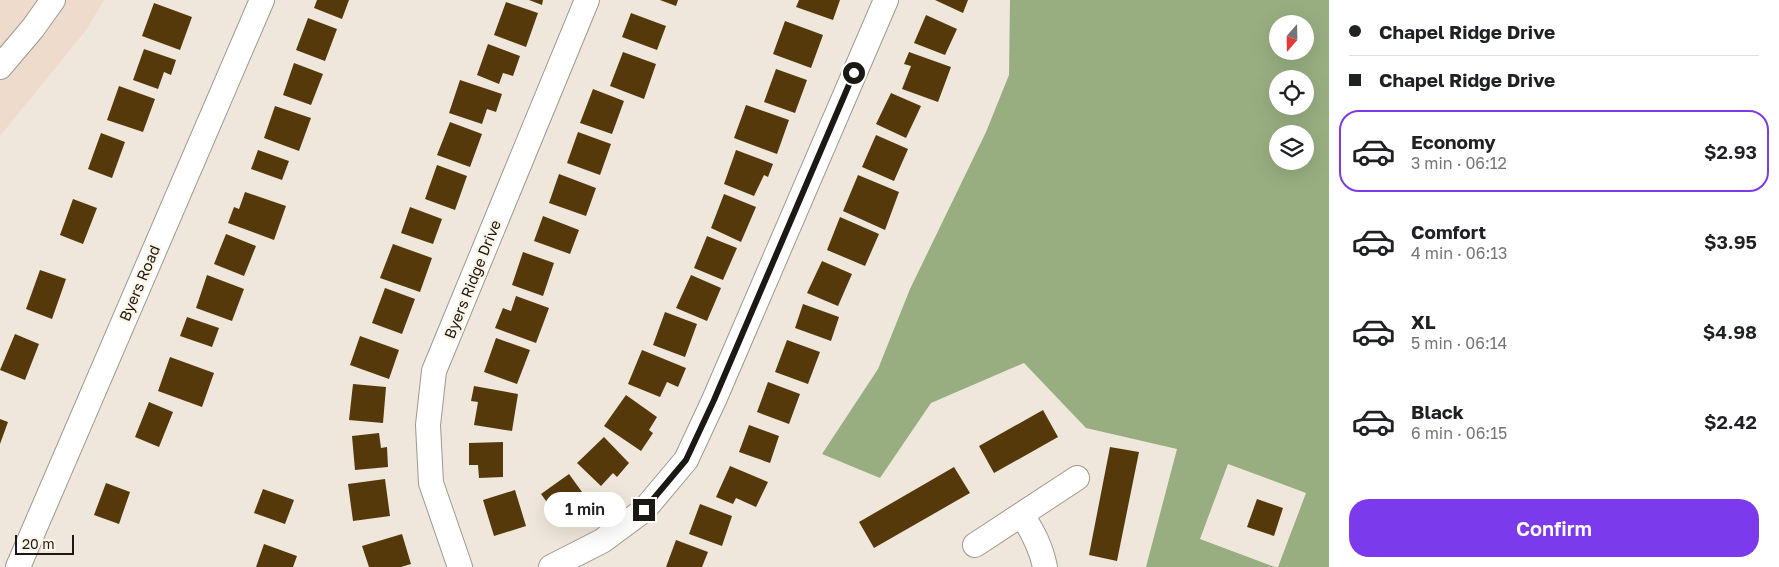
<!DOCTYPE html>
<meta charset="utf-8">
<style>
body{margin:0;font-family:"Golos Text",sans-serif;background:#f2f2f2;color:#202124;height:100vh;display:flex;flex-direction:column;font-size:19px;white-space:nowrap}
*{box-sizing:border-box;margin:0}
p{font-size:16px;color:#757577}
.icon{flex:none;width:28px;height:28px;fill:none;stroke:currentColor;stroke-width:2;stroke-linecap:round;stroke-linejoin:round}
.map{position:relative;flex:1;overflow:hidden}
.panel{display:flex;flex-direction:column;background:#fff;width:450px}
.panel>*{flex:none}
.banner{display:grid;align-content:center;height:110px;padding:0 20px;background:#fff}
.needle{width:32px;rotate:200deg}
.buttons{position:absolute;left:1269px;top:15px;display:grid;gap:10px}
.buttons a{display:grid;place-items:center;width:45px;height:45px;border-radius:50%;background:#fff;box-shadow:0 5px 20px #0002;font-size:25px}
.scale{position:absolute;left:15px;bottom:12px;width:59px;box-sizing:border-box;padding-left:5px;border:2px solid #1c1915;border-top:0;font-size:14px;line-height:18px;white-space:nowrap;color:#1c1915;-webkit-text-stroke:4px #fef5e9;paint-order:stroke}
.end{position:absolute;width:22px;height:22px;margin:-11px;border:6px solid #1c1915;background:#fff;box-shadow:0 0 0 2px #fff}
.from{border-radius:50%}
.bubble{position:absolute;height:35px;border-radius:18px;background:#fff;box-shadow:0 5px 20px #0002;font-size:16px;font-weight:600;line-height:35px;text-align:center}
.banner b{display:flex;align-items:center;gap:18px;height:48px;font-size:19px}
.banner b+b{border-top:1px solid #e0e0e0}
.banner i{width:12px;height:12px;background:#202124}
ul{padding:0;list-style:none}
li{display:flex;align-items:center;gap:15px;height:82px;margin:0 10px 8px;padding:0 10px;border:2px solid transparent;border-radius:20px}
li div{flex:1}
li b{display:block;font-size:19px}
li em{font-style:normal;font-weight:600}
li.on{border-color:#7c3aed}
li>.icon{width:45px;height:45px;stroke-width:1.5}
.action{display:flex;gap:10px;margin-top:auto;padding:10px 20px}
.action a{flex:1;height:58px;border-radius:20px;background:#7c3aed;color:#fff;font-size:20px;font-weight:600;line-height:58px;text-align:center}
main{display:flex;flex:1;min-height:0}
.map>svg:first-child{display:block}
</style>
<main>
<div class="map">
<svg width="1329" height="567" viewBox="0 0 1329 567">
<rect width="100%" height="100%" fill="#f0e7dc"/>
<path fill="#efdbcc" d="M 0,0 L 104,0 L 87,29 L 0,136 Z"/>
<path fill="#98ae80" fill-rule="evenodd" d="M 1010,0 L 1329,0 L 1329,567 L 1278,567 L 1306,493 L 1228,464 L 1200,539 L 1275,567 L 1146,567 L 1177,449 L 1086,428 L 1024,363 L 931,403 L 880,478 L 822,454 L 878,369 L 910,289 L 986,132 L 1009,75 ZM 1278,24 L 1305,24 L 1305,51 L 1278,51 ZM 1278,79 L 1305,79 L 1305,106 L 1278,106 ZM 1278,134 L 1305,134 L 1305,161 L 1278,161 Z"/>
<path fill="#55390b" d="M 317,0 L 349,0 L 342,19 L 314,8 Z
M 529,0 L 543,0 L 542,5 Z
M 660,0 L 678,0 L 676,6 Z
M 799,0 L 840,0 L 833,20 L 796,7 Z
M 935,0 L 968,0 L 963,13 Z
M 506,2 L 538,13 L 526,47 L 494,35 Z
M 154,3 L 192,17 L 180,50 L 142,36 Z
M 631,13 L 666,26 L 657,50 L 622,37 Z
M 926,15 L 957,29 L 945,55 L 914,43 Z
M 308,18 L 337,29 L 325,61 L 296,50 Z
M 785,21 L 823,35 L 811,68 L 773,54 Z
M 488,44 L 520,56 L 513,76 L 503,73 L 499,84 L 477,75 Z
M 144,49 L 176,60 L 171,75 L 164,72 L 158,89 L 133,80 Z
M 623,52 L 656,64 L 644,99 L 610,86 Z
M 909,52 L 951,67 L 938,102 L 902,89 L 911,66 L 904,64 Z
M 294,63 L 323,74 L 311,105 L 283,95 Z
M 776,69 L 807,80 L 795,113 L 764,102 Z
M 460,80 L 502,94 L 496,112 L 487,109 L 482,124 L 449,113 Z
M 119,86 L 155,99 L 143,132 L 107,120 Z
M 593,89 L 624,101 L 612,134 L 580,123 Z
M 891,93 L 921,106 L 906,138 L 876,124 Z
M 746,105 L 789,120 L 777,154 L 734,138 Z
M 275,106 L 311,118 L 299,151 L 264,138 Z
M 450,122 L 482,134 L 470,167 L 437,155 Z
M 578,132 L 611,144 L 600,175 L 567,163 Z
M 101,133 L 125,142 L 112,178 L 88,169 Z
M 876,135 L 908,149 L 894,181 L 862,167 Z
M 258,150 L 289,161 L 282,180 L 251,169 Z
M 736,150 L 773,164 L 768,177 L 764,175 L 754,196 L 724,184 Z
M 437,165 L 467,176 L 455,210 L 425,199 Z
M 559,174 L 596,188 L 586,216 L 549,203 Z
M 858,175 L 899,192 L 885,230 L 843,211 Z
M 245,192 L 286,206 L 274,240 L 228,223 L 234,207 L 239,209 Z
M 724,194 L 756,207 L 741,242 L 711,228 Z
M 73,199 L 97,208 L 83,244 L 60,235 Z
M 410,207 L 442,219 L 433,244 L 401,233 Z
M 543,216 L 579,230 L 570,254 L 534,241 Z
M 840,217 L 879,234 L 865,266 L 827,250 Z
M 226,234 L 256,246 L 244,276 L 214,264 Z
M 707,236 L 737,248 L 723,280 L 694,268 Z
M 393,244 L 432,258 L 420,292 L 380,278 Z
M 523,252 L 554,263 L 543,296 L 512,285 Z
M 822,261 L 852,274 L 838,306 L 807,293 Z
M 40,270 L 66,279 L 52,319 L 26,309 Z
M 207,275 L 244,289 L 232,321 L 196,308 Z
M 691,275 L 721,288 L 707,321 L 676,308 Z
M 385,288 L 415,299 L 402,334 L 372,323 Z
M 516,296 L 549,308 L 536,343 L 495,328 L 503,308 L 511,311 Z
M 803,304 L 839,317 L 831,341 L 795,328 Z
M 665,312 L 697,324 L 685,357 L 653,345 Z
M 187,317 L 219,328 L 212,347 L 180,336 Z
M 15,334 L 39,344 L 25,380 L 0,370 Z
M 360,336 L 399,350 L 389,379 L 350,365 Z
M 496,338 L 530,350 L 517,384 L 484,372 Z
M 787,340 L 820,352 L 808,384 L 775,372 Z
M 642,350 L 686,368 L 678,387 L 667,382 L 660,397 L 628,384 Z
M 170,357 L 214,373 L 202,407 L 158,391 Z
M 768,382 L 800,394 L 789,424 L 757,412 Z
M 353,384 L 386,387 L 383,423 L 349,420 Z
M 474,386 L 518,394 L 512,431 L 474,425 L 478,402 L 471,401 Z
M 626,395 L 657,417 L 649,430 L 653,433 L 641,451 L 604,426 Z
M 149,402 L 173,412 L 159,447 L 135,437 Z
M 1043,410 L 1058,437 L 994,473 L 979,446 Z
M 0,419 L 8,422 L 0,444 Z
M 749,425 L 779,436 L 770,463 L 739,452 Z
M 379,433 L 381,448 L 387,447 L 388,467 L 355,470 L 352,436 Z
M 604,437 L 629,463 L 617,477 L 613,473 L 601,486 L 577,463 Z
M 503,442 L 503,477 L 479,478 L 478,465 L 469,465 L 469,443 Z
M 1110,447 L 1139,452 L 1117,561 L 1089,555 Z
M 730,466 L 768,482 L 756,507 L 736,498 L 733,504 L 716,497 Z
M 954,467 L 970,493 L 874,548 L 859,522 Z
M 569,474 L 590,503 L 562,523 L 541,494 Z
M 385,479 L 390,516 L 353,521 L 348,484 Z
M 106,483 L 130,492 L 119,524 L 94,515 Z
M 263,489 L 294,500 L 285,524 L 254,513 Z
M 515,490 L 526,526 L 494,536 L 483,500 Z
M 1257,499 L 1283,508 L 1274,536 L 1247,527 Z
M 700,504 L 732,516 L 722,546 L 689,534 Z
M 402,534 L 411,564 L 401,567 L 369,567 L 362,546 Z
M 676,540 L 708,552 L 702,567 L 666,567 Z
M 264,544 L 297,556 L 293,567 L 256,567 Z"/>
<g fill="none" stroke-linecap="round" stroke-linejoin="round">
<g stroke="#a0988d" stroke-width="26">
<path id="minor" d="M 0,67 L 33,28 L 53,0
M 1022,515 C 1033,532 1041,547 1045,567
M 975,545 L 1077,478
M 18,567 L 262,0
M 460,567 L 431,483 L 428,425 L 434,371 L 587,0
M 551,567 L 602,541 L 644,510 L 686,460 L 714,400 L 886,0"/>
</g>
<use href="#minor" stroke="#fff" stroke-width="24"/>
</g>
<g fill="none" stroke-linecap="round" stroke-linejoin="round">
<path stroke="#1c1915" stroke-width="6" d="M 644,510 L 686,460 L 714,400 L 854,73"/>
</g>
<g text-anchor="middle" dominant-baseline="central" stroke-width="5" stroke-linejoin="round" paint-order="stroke">
<g font-size="15" fill="#1c1915" stroke="#fef5e9">
<text transform="translate(472 279) rotate(-68)">Byers Ridge Drive</text>
<text transform="translate(139 283) rotate(-67)">Byers Road</text>
</g>
</g>
</svg>
<div class="buttons">
<a><svg class="needle" viewBox="-14 -14 28 28"><path d="M0-13l5 13h-10z" fill="#e53935"/><path d="M0 13l5-13h-10z" fill="#757577"/></svg></a>
<a><svg class="icon" aria-label="locate" viewBox="0 0 24 24"><circle cx="12" cy="12" r="6"/><path d="M12 2v4M12 18v4M2 12h4M18 12h4"/></svg></a>
<a><svg class="icon" aria-label="layers" viewBox="0 0 24 24"><path d="M12 4l9 5-9 5-9-5zM3 14l9 5 9-5"/></svg></a>
</div>
<div class="scale">20 m</div>
<i class="end from" style="left:854px;top:73px"></i>
<i class="end" style="left:644px;top:510px"></i>
<div class="bubble" style="left:544px;top:492px;width:82px">1 min</div>
</div>
<section class="panel">
<div class="banner">
<b><i class="from"></i>Chapel Ridge Drive</b>
<b><i></i>Chapel Ridge Drive</b>
</div>
<ul>
<li class="on"><svg class="icon" aria-label="car" viewBox="0 0 24 24"><path d="M5 17H2v-5l4-1 3-4h7l3 4 3 1v5h-3M9 17h6M6 11h13"/><circle cx="7" cy="17" r="2"/><circle cx="17" cy="17" r="2"/></svg><div><b>Economy</b><p>3 min · 06:12</p></div><em>$2.93</em></li>
<li><svg class="icon" aria-label="car" viewBox="0 0 24 24"><path d="M5 17H2v-5l4-1 3-4h7l3 4 3 1v5h-3M9 17h6M6 11h13"/><circle cx="7" cy="17" r="2"/><circle cx="17" cy="17" r="2"/></svg><div><b>Comfort</b><p>4 min · 06:13</p></div><em>$3.95</em></li>
<li><svg class="icon" aria-label="car" viewBox="0 0 24 24"><path d="M5 17H2v-5l4-1 3-4h7l3 4 3 1v5h-3M9 17h6M6 11h13"/><circle cx="7" cy="17" r="2"/><circle cx="17" cy="17" r="2"/></svg><div><b>XL</b><p>5 min · 06:14</p></div><em>$4.98</em></li>
<li><svg class="icon" aria-label="car" viewBox="0 0 24 24"><path d="M5 17H2v-5l4-1 3-4h7l3 4 3 1v5h-3M9 17h6M6 11h13"/><circle cx="7" cy="17" r="2"/><circle cx="17" cy="17" r="2"/></svg><div><b>Black</b><p>6 min · 06:15</p></div><em>$2.42</em></li>
</ul>
<div class="action"><a>Confirm</a></div>
</section>
</main>
